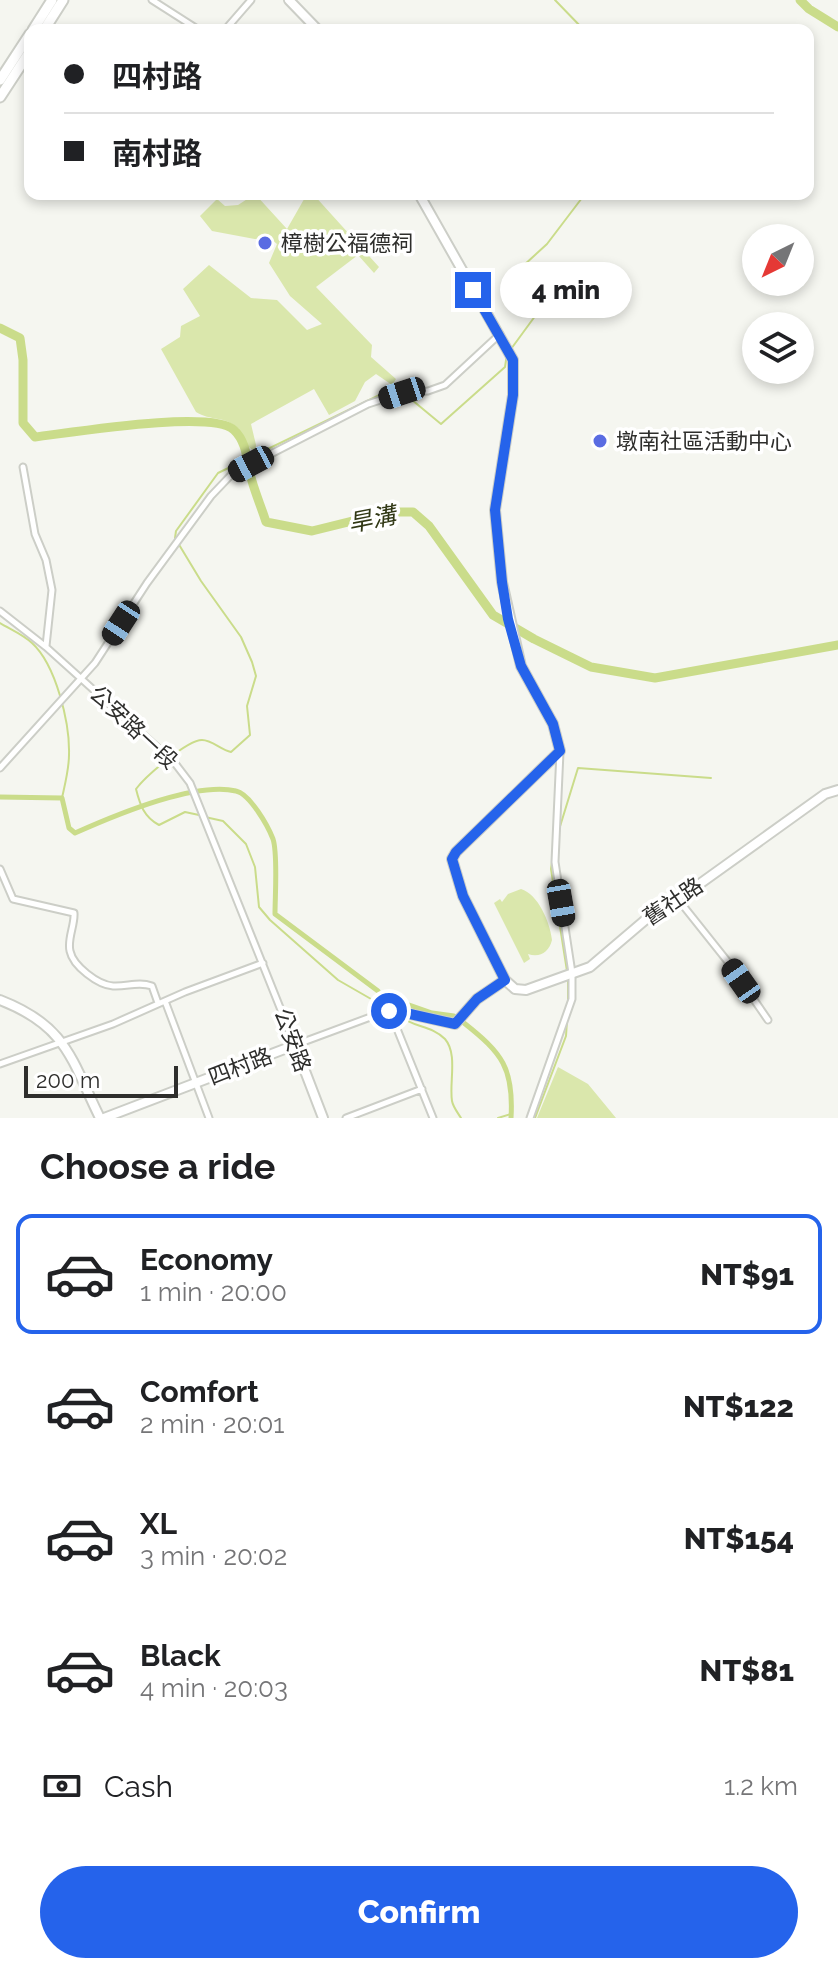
<!DOCTYPE html>
<meta charset="utf-8">
<style>
body{margin:0;font-family:Raleway,"Noto Sans TC",sans-serif;background:#f6f6f6;color:#202124;height:100vh;display:flex;flex-direction:column;font-size:30px;white-space:nowrap}
*{box-sizing:border-box;margin:0}
p{font-size:26px;color:#757577}
.icon{flex:none;width:44px;height:44px;fill:none;stroke:currentColor;stroke-width:2;stroke-linecap:round;stroke-linejoin:round}
.map{position:relative;height:1118px;overflow:hidden}
.drawer{display:flex;flex-direction:column;background:#fff;flex:1}
.drawer>*{flex:none}
.hud{position:absolute;left:24px;top:24px;width:790px;height:176px;border-radius:16px;box-shadow:0 4px 12px #0003;display:grid;align-content:center;height:176px;padding:0 40px;background:#fff}
.needle{width:52px;rotate:223deg}
.fabs{position:absolute;left:742px;top:224px;display:grid;gap:16px}
.fabs a{display:grid;place-items:center;width:72px;height:72px;border-radius:50%;background:#fff;box-shadow:0 4px 12px #0003;font-size:40px}
.scale{position:absolute;left:24px;bottom:20px;width:154px;box-sizing:border-box;padding-left:8px;border:4px solid #2e2e2c;border-top:0;font-size:22px;line-height:28px;white-space:nowrap;color:#2e2e2c;-webkit-text-stroke:6px #fff;paint-order:stroke}
.end{position:absolute;width:36px;height:36px;margin:-18px;border:10px solid #2563eb;background:#fff;box-shadow:0 0 0 4px #fff}
.from{border-radius:50%}
.bubble{position:absolute;height:56px;border-radius:28px;background:#fff;box-shadow:0 4px 12px #0003;font-size:26px;font-weight:800;line-height:56px;text-align:center}
.car{position:absolute;width:24px;height:48px;margin:-24px -12px;border-radius:10px;box-shadow:0 0 6px 2px #0007;background:linear-gradient(#222 24%,#8ab4d8 0 40%,#222 0 76%,#8ab4d8 0 86%,#222 0)}
.hud b{display:flex;align-items:center;gap:28px;height:76px;font-size:30px}
.hud b+b{border-top:2px solid #e0e0e0}
.hud i{width:20px;height:20px;background:#202124}
ul{padding:0;list-style:none}
li{display:flex;align-items:center;gap:24px;height:120px;margin:0 16px 12px;padding:0 24px;border:4px solid transparent;border-radius:16px}
li div{flex:1}
li b{display:block;font-size:30px}
li em{font-style:normal;font-weight:800}
li.selected{border-color:#2563eb}
li>.icon{width:72px;height:72px;stroke-width:1.5}
h2{padding:0 40px;font-size:36px;line-height:96px}
.pay{display:flex;align-items:center;gap:20px;height:88px;padding:0 40px;font-size:30px}
.pay p{margin-inline-start:auto}
.cta{display:flex;gap:16px;margin-top:auto;padding:16px 40px}
.cta a{flex:1;height:92px;border-radius:48px;background:#2563eb;color:#fff;font-size:32px;font-weight:800;line-height:92px;text-align:center}
.map>svg:first-child{display:block}
</style>
<div class="map">
<svg width="838" height="1118" viewBox="0 0 838 1118">
<rect width="100%" height="100%" fill="#f5f6f0"/>
<path fill="#dae7ac" d="M 255,194 L 287,229 L 307,194 L 313,194 L 379,267 L 374,273 L 358,255 L 316,287 L 372,345 L 371,357 L 396,379 L 392,385 L 376,374 L 365,382 L 355,401 L 329,415 L 314,389 L 251,424 L 256,445 L 255,452 L 238,438 L 239,429 C 227,416 210,421 196,412 L 161,349 L 180,337 L 181,326 L 200,316 L 183,289 L 209,265 L 251,298 L 277,300 L 307,330 L 322,324 L 290,296 L 269,263 L 277,244 L 271,239 L 266,241 L 212,231 L 200,216 L 217,199 L 225,206 L 238,205 Z
M 521,889 C 538,894 550,922 552,940 C 549,952 540,958 528,954 L 530,959 L 524,963 L 494,903 L 500,899 L 502,902 L 508,894 Z
M 558,1067 L 588,1084 L 616,1118 L 537,1118 Z"/>
<g fill="none" stroke-linecap="round" stroke-linejoin="round">
<path stroke="#cadc8a" stroke-width="2" d="M 555,0 L 584,30
M 511,349 L 541,308 L 522,278 L 523,266 L 547,244 L 585,194
M 406,395 L 441,424 L 505,367 L 507,354
M 0,623 C 10,629 24,635 32,643 C 56,665 70,723 69,755 C 69,769 65,784 62,798
M 199,815 L 185,812 L 159,825 C 144,817 140,805 136,789 C 145,777 187,740 202,740 C 212,740 221,750 231,752 L 250,735 L 247,706 L 256,676 L 252,662 L 241,637 L 201,581 L 175,538 L 176,531 L 218,473 L 394,388 L 401,391
M 205,817 L 223,821 L 246,844 L 255,867 L 259,907 L 270,920 L 338,980 L 378,1003
M 558,833 L 578,768 L 711,778
M 553,855 L 551,869 L 567,971
M 568,977 L 568,1003
M 400,1016 C 414,1028 431,1025 445,1039 C 458,1054 449,1083 452,1101 C 453,1107 458,1113 461,1118
M 498,1118 L 511,1114
M 535,1118 L 566,1036 L 567,1021"/>
<path stroke="#cadc8a" stroke-width="5" d="M 0,797 L 62,798 L 69,828 L 75,833 C 113,816 195,781 236,791 C 250,794 268,826 273,839 C 278,854 275,896 275,914 L 378,991
M 392,999 L 432,1013 L 454,1016
M 464,1023 C 502,1053 514,1068 511,1118"/>
<path stroke="#cadc8a" stroke-width="9" d="M 800,0 L 809,9 L 838,27
M 0,328 L 20,338 L 23,360 L 23,423 L 35,437 C 69,433 212,409 234,430 C 248,443 247,465 252,481 C 256,495 262,509 266,522 L 312,531 L 389,512 L 413,512 L 429,526 L 493,615 L 534,639 L 591,667 L 655,678 L 838,645"/>
<g stroke="#cccec7" stroke-width="9">
<path id="street" d="M 152,0 L 199,30
M 225,30 L 251,0
M 23,467 L 35,534 L 46,560 L 52,590 L 46,646
M 0,611 L 46,647 L 157,747 L 174,762 L 190,783 L 295,1045 L 376,1015
M 0,768 L 95,663 L 147,583 L 211,496 L 232,474 L 368,404 L 402,393 L 428,391 L 445,385 L 500,334
M 0,869 L 13,899 L 74,913 C 75,925 67,939 70,951 C 73,966 98,985 113,986 C 127,987 138,981 152,986 L 158,1003
M 677,898 L 728,962 L 768,1020
M 165,1001 L 209,1118
M 391,1014 L 433,1118
M 0,1064 L 113,1024 L 185,992 L 263,963
M 346,1118 L 422,1089
M 530,1118 L 572,999 L 572,973 L 555,862 L 560,752"/>
</g>
<g stroke="#cccec7" stroke-width="12">
<path id="secondary" d="M 289,0 L 318,30
M 505,980 L 515,989 L 526,990 L 590,967 L 664,904 L 694,888 L 825,794 L 838,790
M 0,1000 C 67,1026 71,1059 100,1118
M 391,1014 L 384,1022 L 376,1015 L 379,1006 L 384,1006 L 391,1014 L 410,1014 L 455,1024 L 477,999 L 505,980 L 463,896 L 452,859 L 456,852 L 560,751 L 553,724 L 521,666 L 502,582 L 495,510 L 513,395 L 513,360 L 419,194
M 104,1118 L 295,1045 L 323,1118"/>
</g>
<g stroke="#cccec7" stroke-width="13">
<path id="primary" d="M 33,30 L 52,0
M 44,30 L 63,0
M 0,80 L 30,34
M 0,97 L 30,51"/>
</g>
<use href="#street" stroke="#fff" stroke-width="5"/>
<use href="#secondary" stroke="#fff" stroke-width="8"/>
<use href="#primary" stroke="#fff" stroke-width="9"/>
</g>
<g fill="none" stroke-linecap="round" stroke-linejoin="round">
<path stroke="#2563eb" stroke-width="10" d="M 389,1011 L 379,1006 L 376,1017 L 384,1022 L 391,1014 L 410,1014 L 455,1024 L 477,999 L 505,980 L 463,896 L 452,859 L 456,852 L 560,751 L 553,724 L 521,666 L 508,619 L 502,582 L 495,510 L 513,395 L 513,360 L 473,290"/>
</g>
<g fill="#5a6ce2" stroke="#fff" stroke-width="3">
<circle cx="265" cy="243" r="8"/>
<circle cx="600" cy="441" r="8"/>
</g>
<g text-anchor="middle" dominant-baseline="central" stroke-width="7" stroke-linejoin="round" paint-order="stroke">
<g font-size="22" fill="#2e2e2c" stroke="#fff" text-anchor="start">
<text x="281" y="243">樟樹公福德祠</text>
<text x="616" y="441">墩南社區活動中心</text>
</g>
<g font-size="22" fill="#2e2e2c" stroke="#fff">
<text transform="translate(134 727) rotate(43)">公安路一段</text>
<text transform="translate(673 901) rotate(-34)">舊社路</text>
<text transform="translate(293 1040) rotate(70)">公安路</text>
<text transform="translate(240 1066) rotate(-21)">四村路</text>
</g>
<g font-size="24" font-style="italic" fill="#313815" stroke="#fff">
<text transform="translate(372 519) rotate(-11)">旱溝</text>
</g>
</g>
</svg>
<div class="fabs">
<a><svg class="needle" viewBox="-14 -14 28 28"><path d="M0-13l5 13h-10z" fill="#e53935"/><path d="M0 13l5-13h-10z" fill="#757577"/></svg></a>
<a><svg class="icon" aria-label="layers" viewBox="0 0 24 24"><path d="M12 4l9 5-9 5-9-5zM3 14l9 5 9-5"/></svg></a>
</div>
<div class="scale">200 m</div>
<i class="end from" style="left:389px;top:1011px"></i>
<i class="end" style="left:473px;top:290px"></i>
<div class="bubble" style="left:500px;top:262px;width:132px">4 min</div>
<i class="car" style="left:402px;top:393px;rotate:252deg"></i>
<i class="car" style="left:251px;top:464px;rotate:242deg"></i>
<i class="car" style="left:121px;top:623px;rotate:213deg"></i>
<i class="car" style="left:561px;top:903px;rotate:170deg"></i>
<i class="car" style="left:741px;top:981px;rotate:325deg"></i>
<div class="hud">
<b><i class="from"></i>四村路</b>
<b><i></i>南村路</b>
</div>
</div>
<section class="drawer">
<h2>Choose a ride</h2>
<ul>
<li class="selected"><svg class="icon" aria-label="car" viewBox="0 0 24 24"><path d="M5 17H2v-5l4-1 3-4h7l3 4 3 1v5h-3M9 17h6M6 11h13"/><circle cx="7" cy="17" r="2"/><circle cx="17" cy="17" r="2"/></svg><div><b>Economy</b><p>1 min · 20:00</p></div><em>NT$91</em></li>
<li><svg class="icon" aria-label="car" viewBox="0 0 24 24"><path d="M5 17H2v-5l4-1 3-4h7l3 4 3 1v5h-3M9 17h6M6 11h13"/><circle cx="7" cy="17" r="2"/><circle cx="17" cy="17" r="2"/></svg><div><b>Comfort</b><p>2 min · 20:01</p></div><em>NT$122</em></li>
<li><svg class="icon" aria-label="car" viewBox="0 0 24 24"><path d="M5 17H2v-5l4-1 3-4h7l3 4 3 1v5h-3M9 17h6M6 11h13"/><circle cx="7" cy="17" r="2"/><circle cx="17" cy="17" r="2"/></svg><div><b>XL</b><p>3 min · 20:02</p></div><em>NT$154</em></li>
<li><svg class="icon" aria-label="car" viewBox="0 0 24 24"><path d="M5 17H2v-5l4-1 3-4h7l3 4 3 1v5h-3M9 17h6M6 11h13"/><circle cx="7" cy="17" r="2"/><circle cx="17" cy="17" r="2"/></svg><div><b>Black</b><p>4 min · 20:03</p></div><em>NT$81</em></li>
</ul>
<div class="pay"><svg class="icon" aria-label="cash" viewBox="0 0 24 24"><path d="M3 7h18v10H3z"/><circle cx="12" cy="12" r="2"/></svg>Cash<p>1.2 km</p></div>
<div class="cta"><a>Confirm</a></div>
</section>
